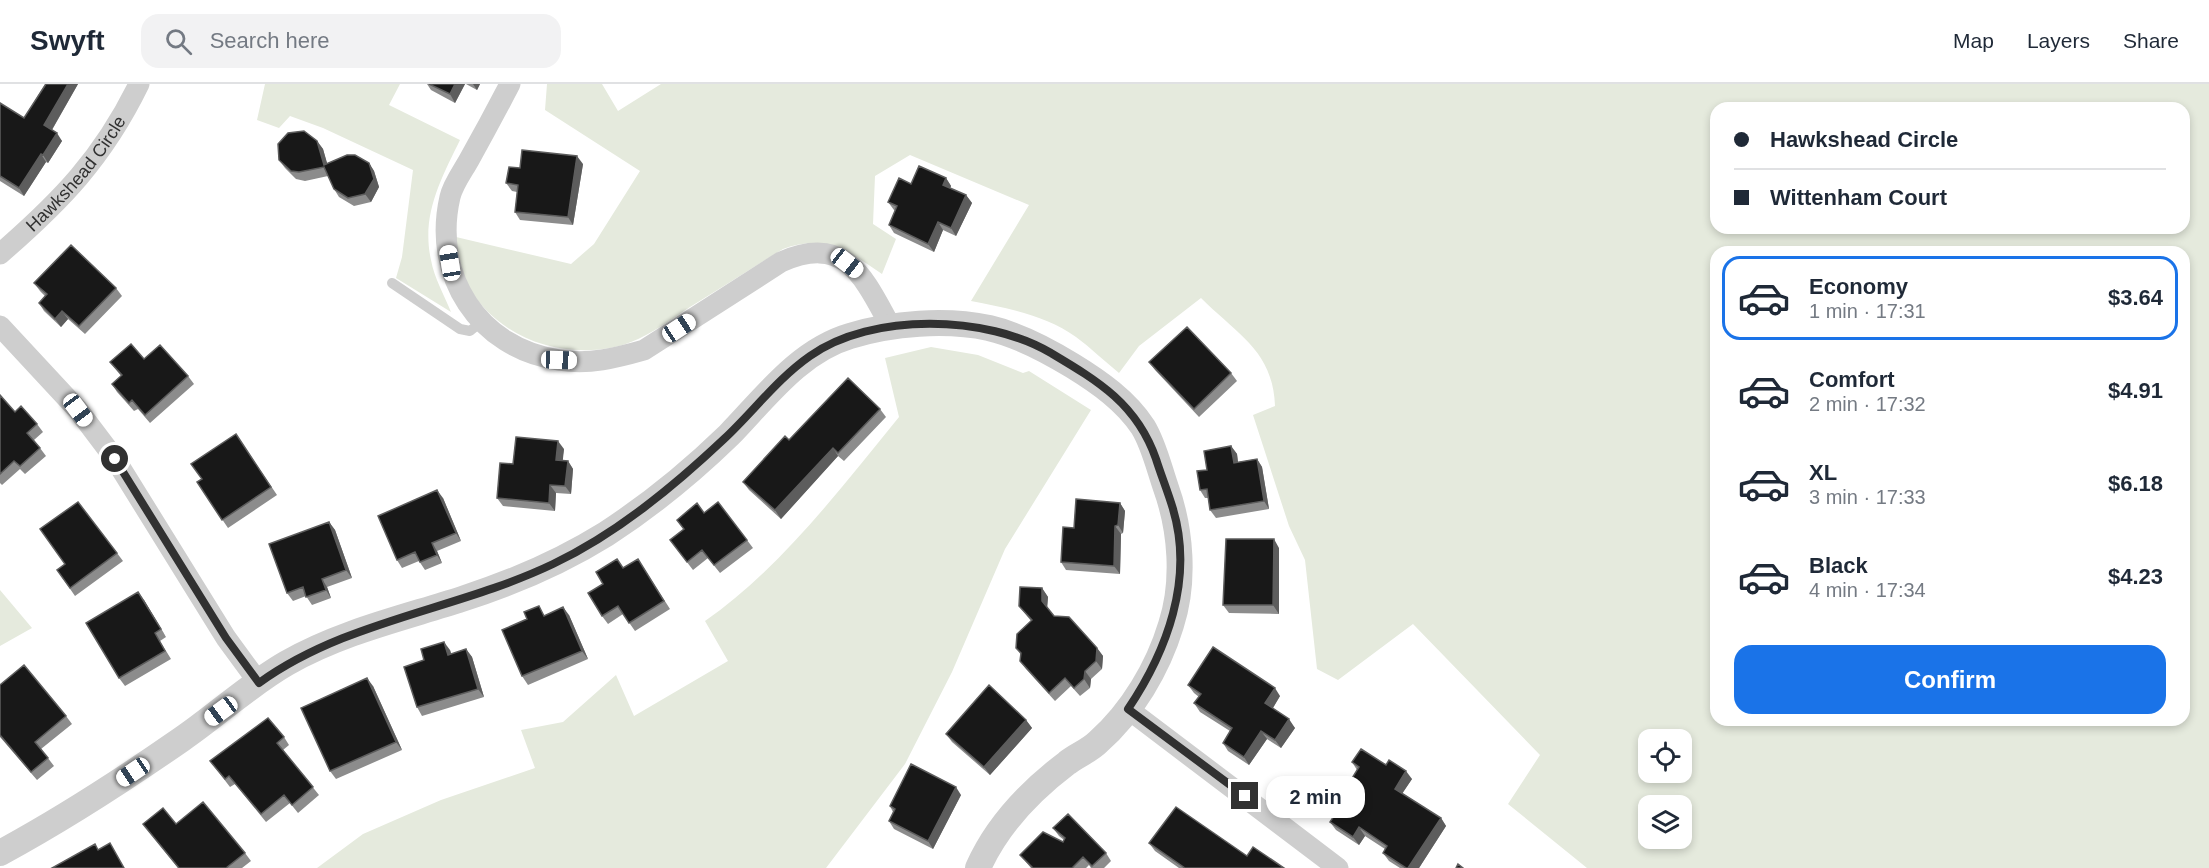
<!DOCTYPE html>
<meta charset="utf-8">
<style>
body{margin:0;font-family:Arial,sans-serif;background:#f2f2f3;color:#1f2937;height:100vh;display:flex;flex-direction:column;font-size:22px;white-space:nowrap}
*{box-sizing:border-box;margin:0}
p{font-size:20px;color:#747a83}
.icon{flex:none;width:33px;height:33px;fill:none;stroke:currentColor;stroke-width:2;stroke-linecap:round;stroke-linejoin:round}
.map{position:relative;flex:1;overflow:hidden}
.panel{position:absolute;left:1710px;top:162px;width:480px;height:480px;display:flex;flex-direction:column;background:#fff;border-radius:18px;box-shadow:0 3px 9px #0003}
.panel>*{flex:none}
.hud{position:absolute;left:1710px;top:18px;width:480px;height:132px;border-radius:18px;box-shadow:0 3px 9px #0003;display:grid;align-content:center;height:132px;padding:0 24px;background:#fff}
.buttons{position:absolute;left:1638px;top:645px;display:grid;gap:12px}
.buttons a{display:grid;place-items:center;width:54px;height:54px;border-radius:12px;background:#fff;box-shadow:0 3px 9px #0003;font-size:30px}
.end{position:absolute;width:27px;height:27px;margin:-14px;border:8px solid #313131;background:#fff;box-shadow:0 0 0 3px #fff}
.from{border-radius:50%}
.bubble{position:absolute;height:42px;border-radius:18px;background:#fff;box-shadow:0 3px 9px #0003;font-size:20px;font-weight:700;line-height:42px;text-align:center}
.car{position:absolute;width:18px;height:36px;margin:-18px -9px;border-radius:8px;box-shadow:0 0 4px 2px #0007;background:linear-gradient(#fff 24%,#345 0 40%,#fff 0 76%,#345 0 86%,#fff 0)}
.hud b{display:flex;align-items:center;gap:21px;height:57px;font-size:22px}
.hud b+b{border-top:2px solid #e0e1e3}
.hud i{width:15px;height:15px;background:#1f2937}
ul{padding:10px 0 0;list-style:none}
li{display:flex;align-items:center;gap:18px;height:84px;margin:0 12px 9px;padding:0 12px;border:3px solid transparent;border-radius:18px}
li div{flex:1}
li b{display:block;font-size:22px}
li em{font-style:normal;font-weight:700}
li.selected{border-color:#1a73e8}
li>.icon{width:54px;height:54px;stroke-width:1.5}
.action{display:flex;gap:12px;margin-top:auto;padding:12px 24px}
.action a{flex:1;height:69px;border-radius:18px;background:#1a73e8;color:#fff;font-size:24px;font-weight:700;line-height:69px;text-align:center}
header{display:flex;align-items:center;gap:36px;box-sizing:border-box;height:84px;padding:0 30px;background:#fff;border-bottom:2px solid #e0e1e3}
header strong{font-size:28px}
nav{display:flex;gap:33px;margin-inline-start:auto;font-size:21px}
.search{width:420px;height:54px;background:#f2f2f3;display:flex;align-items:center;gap:15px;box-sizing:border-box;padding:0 21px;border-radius:18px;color:#747a83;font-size:22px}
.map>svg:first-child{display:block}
</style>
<header>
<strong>Swyft</strong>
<div class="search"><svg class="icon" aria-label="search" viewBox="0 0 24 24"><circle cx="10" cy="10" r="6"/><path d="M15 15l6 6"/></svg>Search here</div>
<nav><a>Map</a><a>Layers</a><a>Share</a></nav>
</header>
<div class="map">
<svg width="2209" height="784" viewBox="0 0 2209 784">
<rect width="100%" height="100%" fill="#fff"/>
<path fill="#e5eadd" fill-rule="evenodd" d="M 265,0 L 400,0 L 389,21 L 460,56 C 441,95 421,131 431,176 C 434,193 444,211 451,228 L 396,194 L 402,173 L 413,86 L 323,44 L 290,32 L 279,44 L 257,36 Z
M 547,0 L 602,0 L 618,27 L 661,0 L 2209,0 L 2209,784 L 1587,784 L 1508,720 L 1540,671 L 1413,540 L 1338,596 L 1317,585 L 1305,476 L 1289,442 L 1253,331 L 1275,322 C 1273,267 1238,251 1201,214 L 1139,262 L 1119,289 C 1104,277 1091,264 1076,253 C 1046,231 1007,224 971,217 L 1029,121 L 910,71 L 875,92 L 873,140 L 896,155 L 882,190 C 849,167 825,150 783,165 C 752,184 721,204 690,223 C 672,235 652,250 631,258 C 593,273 542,267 508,244 C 472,219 461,195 456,153 L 571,180 L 594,160 L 640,87 L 545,26 ZM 1716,24 L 2184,24 L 2184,144 L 1716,144 ZM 1716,168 L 2184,168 L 2184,636 L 1716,636 ZM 1648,656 L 1682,656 L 1682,688 L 1648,688 ZM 1648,722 L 1682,722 L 1682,754 L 1648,754 Z
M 931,263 L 978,271 L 1023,289 L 1029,287 L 1091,326 L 1005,465 L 952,588 L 905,680 L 826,784 L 317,784 L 363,750 L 441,716 L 535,684 L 521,646 L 563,638 L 616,591 L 634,632 L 728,577 L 705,537 C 779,486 842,403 899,333 L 885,274 Z
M 0,506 L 32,544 L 0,562 Z"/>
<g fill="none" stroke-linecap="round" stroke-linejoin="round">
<path stroke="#cecece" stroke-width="10" d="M 392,199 L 460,245 L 470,247 L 481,238"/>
<g stroke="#cecece" stroke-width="21">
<path d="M 510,0 C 497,25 483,51 469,76 C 463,87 453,100 450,113 C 432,191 478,264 559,276 C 589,281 616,274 644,266 L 781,178 C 846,149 864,194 891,243"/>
<path id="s1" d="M 0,170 C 61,117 103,74 139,0"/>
<path d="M 0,242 L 78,326 L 115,375 L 226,554 L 259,599"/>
<path d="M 1128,625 L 1338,784"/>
</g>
<path stroke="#cecece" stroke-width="26" d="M 0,769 C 63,735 123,696 182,655 C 217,631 250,600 287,579 C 341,548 403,534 462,515 C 512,499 561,478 606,450 C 649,422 692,387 729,351 C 765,314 799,267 850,252 C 892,239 946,235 989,244 C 1019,251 1047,266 1073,282 C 1099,298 1126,317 1143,343 C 1154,361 1159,384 1166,404 C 1181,446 1185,498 1171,541 C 1158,584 1132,628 1098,658 C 1089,667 1077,671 1067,679 C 1030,707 997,741 978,784"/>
</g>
<path fill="#8c8c8c" d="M 45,0 L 78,0 L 52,46 L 62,57 L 48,79 L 46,78 L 24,112 L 0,97 L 0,19 L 24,34 Z
M 427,0 L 465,0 L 455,19 L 431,6 Z
M 466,0 L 480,0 L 477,6 Z
M 317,57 L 323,65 L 327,80 L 369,79 L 374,87 L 379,103 L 371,118 L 354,122 L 339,113 L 334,105 L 328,92 L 305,97 L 296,95 L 285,84 L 279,76 Z
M 583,80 L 573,141 L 520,136 L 515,128 L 517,108 L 512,107 L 506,99 L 520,84 Z
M 946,94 L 951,102 L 950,104 L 966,111 L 972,119 L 956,152 L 943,146 L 934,168 L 894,149 L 889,141 L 895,127 L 894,126 L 888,118 L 911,100 Z
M 34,199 L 116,204 L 122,212 L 85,250 L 68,235 L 61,243 L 44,227 L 39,219 L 45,212 L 40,207 Z
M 144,275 L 188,292 L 194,300 L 150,339 L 138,325 L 134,327 L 117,308 L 112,300 L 121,292 L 110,278 Z
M 1149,278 L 1231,289 L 1237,297 L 1199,333 L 1155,286 Z
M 0,311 L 15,328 L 37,340 L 43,348 L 34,356 L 46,372 L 25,390 L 20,385 L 2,401 L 0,399 Z
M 880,325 L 886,333 L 844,377 L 838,372 L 781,435 L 749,406 L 743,398 L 789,356 Z
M 236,350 L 277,411 L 228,444 L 197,398 L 202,395 Z
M 1231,362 L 1237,370 L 1238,378 L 1257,375 L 1262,383 L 1269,425 L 1216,434 L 1210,426 L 1208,414 L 1205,414 L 1200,406 L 1207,386 Z
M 564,365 L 562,377 L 568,377 L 573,385 L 571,410 L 556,409 L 555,427 L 503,422 L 497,414 L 513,380 Z
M 443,414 L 461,457 L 437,467 L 442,479 L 425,486 L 419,477 L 402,484 L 397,476 Z
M 1120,419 L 1125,427 L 1123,449 L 1121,450 L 1120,490 L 1066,486 L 1061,478 L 1074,444 Z
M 704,429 L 747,456 L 753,464 L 720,489 L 708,474 L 693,486 L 670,456 L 684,446 L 677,436 Z
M 329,438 L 335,446 L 352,494 L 327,503 L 331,514 L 312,521 L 306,512 L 293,517 L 287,509 Z
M 1279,464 L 1279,530 L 1229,529 L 1223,521 Z
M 117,469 L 123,477 L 75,512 L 57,486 Z
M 638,475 L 670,525 L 635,547 L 623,530 L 608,540 L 602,532 L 603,500 L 623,484 Z
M 1042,504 L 1048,513 L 1047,524 L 1054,532 L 1097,564 L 1103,572 L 1102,585 L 1091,595 L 1090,604 L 1080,612 L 1071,602 L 1055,617 L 1026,585 L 1020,577 L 1021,571 L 1016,564 L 1031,537 L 1019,522 Z
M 144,516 L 166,553 L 160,557 L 171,575 L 125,602 L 119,594 Z
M 545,531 L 569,531 L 588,575 L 528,601 L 522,592 Z
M 466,565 L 472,573 L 484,613 L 422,632 L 417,623 L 424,576 L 450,566 L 451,570 Z
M 0,601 L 66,632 L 72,640 L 41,665 L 54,682 L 37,696 L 0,653 Z
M 1188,601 L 1280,612 L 1273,624 L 1295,644 L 1281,664 L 1267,655 L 1249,681 L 1228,667 L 1223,659 L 1230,647 L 1200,628 L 1194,619 L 1199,613 L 1194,609 Z
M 373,602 L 402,666 L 336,695 L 330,687 Z
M 1026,636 L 1032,644 L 990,691 L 952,658 L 946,650 Z
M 284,653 L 289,661 L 283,666 L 319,711 L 298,729 L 290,719 L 266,738 L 235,700 L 230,703 L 210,677 Z
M 1352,678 L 1386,681 L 1412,695 L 1402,709 L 1441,734 L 1446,742 L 1419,784 L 1400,784 L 1389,777 L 1383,769 L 1385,765 L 1365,752 L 1359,761 L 1336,746 L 1330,738 L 1349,709 L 1346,704 L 1357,686 Z
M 961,711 L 933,765 L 894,745 L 889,737 L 893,728 L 890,722 Z
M 143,740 L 176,740 L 245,769 L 251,777 L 242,784 L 178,784 Z
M 1053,744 L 1106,769 L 1111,777 L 1104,784 L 1091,784 L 1089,781 L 1086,784 L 1031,784 L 1020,771 L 1063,758 L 1064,756 L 1059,752 Z
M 1149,759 L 1247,772 L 1284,784 L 1179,784 L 1155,767 Z"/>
<path fill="#5d5d5d" d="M 68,0 L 78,0 L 50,49 L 44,41 Z
M 455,0 L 465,0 L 455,19 L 450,10 Z
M 473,0 L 480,0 L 477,6 Z
M 57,49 L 62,57 L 48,79 L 43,71 Z
M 317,57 L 323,65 L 330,89 L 324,81 Z
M 41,70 L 46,78 L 24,112 L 19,104 Z
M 577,72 L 583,80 L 573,141 L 568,133 Z
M 369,79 L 374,87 L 379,103 L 371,118 L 365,110 Z
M 946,94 L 951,102 L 948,109 L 943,101 Z
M 966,111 L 972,119 L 956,152 L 951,144 Z
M 938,138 L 943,146 L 934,168 L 928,160 Z
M 62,227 L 68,235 L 61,243 L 55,235 Z
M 558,357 L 564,365 L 562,384 L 556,376 Z
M 1231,362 L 1237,370 L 1239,387 L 1234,379 Z
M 833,364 L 838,372 L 781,435 L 775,426 Z
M 1257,375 L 1262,383 L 1269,425 L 1264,417 Z
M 568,377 L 573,385 L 571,410 L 565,402 Z
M 550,401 L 556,409 L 555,427 L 549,419 Z
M 437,406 L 443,414 L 461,457 L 456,449 Z
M 1120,419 L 1125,427 L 1123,449 L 1118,441 Z
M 329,438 L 335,446 L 352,494 L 346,486 Z
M 1115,442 L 1121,450 L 1120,490 L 1114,482 Z
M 1274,455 L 1279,464 L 1279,530 L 1273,521 Z
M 432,459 L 437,467 L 442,479 L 437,471 Z
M 322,495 L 327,503 L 331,514 L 326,506 Z
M 1042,504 L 1048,513 L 1047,525 L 1042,517 Z
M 138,508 L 144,516 L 166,553 L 161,545 Z
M 563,523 L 569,531 L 588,575 L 582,567 Z
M 444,558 L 450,566 L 454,579 L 448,571 Z
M 1097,564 L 1103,572 L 1102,585 L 1096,577 Z
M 466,565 L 472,573 L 484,613 L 478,605 Z
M 1085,587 L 1091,595 L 1090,604 L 1084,595 Z
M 367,594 L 373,602 L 402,666 L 396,658 Z
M 1275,604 L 1280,612 L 1271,627 L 1265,619 Z
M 1289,635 L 1295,644 L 1281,664 L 1275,656 Z
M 1026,636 L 1032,644 L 990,691 L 984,683 Z
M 1261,647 L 1267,655 L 1249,681 L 1244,673 Z
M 1406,687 L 1412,695 L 1400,713 L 1395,705 Z
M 956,703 L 961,711 L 933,765 L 928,757 Z
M 1441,734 L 1446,742 L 1419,784 L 1408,784 Z
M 1359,743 L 1365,752 L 1359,761 L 1353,753 Z"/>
<path fill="#181818" stroke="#5d5d5d" stroke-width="1.5" d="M 46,0 L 68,0 L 44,41 L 57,49 L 43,71 L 41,70 L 19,104 L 0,92 L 0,19 L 24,34 Z
M 429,0 L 455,0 L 450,10 Z
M 304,47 L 317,57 L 324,81 L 347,71 L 355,71 L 369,79 L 374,95 L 365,110 L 348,114 L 334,105 L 324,83 L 299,88 L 291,87 L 279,76 L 278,60 L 288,49 Z
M 522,66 L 577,72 L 568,133 L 515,128 L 518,101 L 506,99 L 509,83 L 520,84 Z
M 919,82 L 946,94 L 943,101 L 966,111 L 951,144 L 938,138 L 928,160 L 889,141 L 897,122 L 888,118 L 899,94 L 911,100 Z
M 71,161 L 116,204 L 79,242 L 62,227 L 55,235 L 39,219 L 47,210 L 34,199 Z
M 1187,243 L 1231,289 L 1194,325 L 1149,278 Z
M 131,260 L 144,275 L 160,261 L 188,292 L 145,331 L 132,316 L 129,319 L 112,300 L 122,291 L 110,278 Z
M 848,294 L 880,325 L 838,369 L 833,364 L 775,426 L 743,398 L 785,352 L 789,356 Z
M 0,311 L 15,328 L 21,322 L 37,340 L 27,349 L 40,364 L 20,382 L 14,377 L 0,390 Z
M 236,350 L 271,403 L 222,436 L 197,398 L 202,395 L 191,380 Z
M 516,353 L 558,357 L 556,376 L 568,377 L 565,402 L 550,401 L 549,419 L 497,414 L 500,379 L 513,380 Z
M 1231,362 L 1234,379 L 1257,375 L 1264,417 L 1210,426 L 1207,405 L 1200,406 L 1197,387 L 1207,386 L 1204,367 Z
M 437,406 L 456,449 L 432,459 L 437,471 L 420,478 L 415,468 L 397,476 L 378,432 Z
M 1076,415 L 1120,419 L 1118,441 L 1115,442 L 1114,482 L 1061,478 L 1063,443 L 1074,444 Z
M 78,418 L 117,469 L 70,504 L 57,486 L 65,480 L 40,445 Z
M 718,418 L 747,456 L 714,481 L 702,466 L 687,478 L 670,456 L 684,445 L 677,436 L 697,419 L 704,429 Z
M 329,438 L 346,486 L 322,495 L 326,506 L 306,513 L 303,503 L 287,509 L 269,460 Z
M 1226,455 L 1274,455 L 1273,521 L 1223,521 Z
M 617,475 L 623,484 L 638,475 L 664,517 L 629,539 L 618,522 L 602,532 L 588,509 L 603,500 L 596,488 Z
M 1020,503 L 1042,504 L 1042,517 L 1054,532 L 1069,533 L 1097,564 L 1096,577 L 1085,587 L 1084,595 L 1074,604 L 1065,594 L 1049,609 L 1020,577 L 1021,569 L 1016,564 L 1017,550 L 1032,536 L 1019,522 Z
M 138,508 L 161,545 L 155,549 L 165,567 L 119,594 L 86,539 Z
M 539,522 L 544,532 L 563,523 L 582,567 L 522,592 L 502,546 L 527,535 L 524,528 Z
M 444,558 L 448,571 L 466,565 L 478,605 L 417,623 L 404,583 L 424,576 L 421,565 Z
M 1213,563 L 1275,604 L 1265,619 L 1289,635 L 1275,656 L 1261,647 L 1244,673 L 1223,659 L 1232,644 L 1194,619 L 1201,610 L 1188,601 Z
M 24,581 L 66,632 L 35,658 L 48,674 L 31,688 L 0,651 L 0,601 Z
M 367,594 L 396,658 L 330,687 L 301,624 Z
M 989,601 L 1026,636 L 984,683 L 946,650 Z
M 268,634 L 284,653 L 277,659 L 313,703 L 292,721 L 284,711 L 261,730 L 229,692 L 225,695 L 210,677 Z
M 1361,665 L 1386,681 L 1389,676 L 1406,687 L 1395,705 L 1441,734 L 1408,784 L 1406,784 L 1383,769 L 1387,762 L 1359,743 L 1353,753 L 1330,738 L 1350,707 L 1346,704 L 1359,683 L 1352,678 Z
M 911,680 L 956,703 L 928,757 L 889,737 L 895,725 L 890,722 Z
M 203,718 L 245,769 L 226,784 L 179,784 L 143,740 L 163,724 L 176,740 Z
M 1176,723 L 1247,772 L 1253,763 L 1284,784 L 1185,784 L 1149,759 Z
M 1068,730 L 1106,769 L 1092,782 L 1083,773 L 1072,784 L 1033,784 L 1020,771 L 1043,748 L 1063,758 L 1065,754 L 1053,744 Z
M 110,759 L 124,784 L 52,784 L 95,760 L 98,766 Z
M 1458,780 L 1463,784 L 1456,784 Z"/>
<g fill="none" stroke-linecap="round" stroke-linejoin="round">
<path stroke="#313131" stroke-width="8" d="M 115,375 L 226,554 L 259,599 C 346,536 457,526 553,480 C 616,450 673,403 724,355 C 753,328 777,295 810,272 C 872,228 987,231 1051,269 C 1098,297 1137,320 1156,375 C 1161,391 1168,408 1173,425 C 1194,495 1167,567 1128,625 L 1245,712"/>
</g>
<g text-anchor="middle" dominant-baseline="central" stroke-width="6" stroke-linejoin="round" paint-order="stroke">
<g font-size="18" fill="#313131" stroke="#fff">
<text stroke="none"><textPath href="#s1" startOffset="111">Hawkshead Circle</textPath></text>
</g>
</g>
</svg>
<div class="buttons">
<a><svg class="icon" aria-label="locate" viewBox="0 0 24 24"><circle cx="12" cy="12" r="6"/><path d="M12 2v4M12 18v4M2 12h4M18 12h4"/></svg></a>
<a><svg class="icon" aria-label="layers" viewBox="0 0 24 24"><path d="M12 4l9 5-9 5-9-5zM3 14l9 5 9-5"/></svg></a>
</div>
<i class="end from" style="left:115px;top:375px"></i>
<i class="end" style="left:1245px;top:712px"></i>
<div class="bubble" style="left:1266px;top:692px;width:99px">2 min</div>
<i class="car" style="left:450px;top:179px;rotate:351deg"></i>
<i class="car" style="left:847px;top:179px;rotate:128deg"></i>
<i class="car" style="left:679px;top:244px;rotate:57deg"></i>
<i class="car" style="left:559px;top:276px;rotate:92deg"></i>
<i class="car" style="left:78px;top:326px;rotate:143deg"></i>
<i class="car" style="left:221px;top:627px;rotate:234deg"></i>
<i class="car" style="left:133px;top:688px;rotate:236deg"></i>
<div class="hud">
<b><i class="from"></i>Hawkshead Circle</b>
<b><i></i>Wittenham Court</b>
</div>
<section class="panel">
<ul>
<li class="selected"><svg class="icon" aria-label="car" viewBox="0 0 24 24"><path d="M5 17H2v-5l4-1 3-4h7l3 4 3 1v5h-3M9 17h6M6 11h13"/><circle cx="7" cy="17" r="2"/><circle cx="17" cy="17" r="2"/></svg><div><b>Economy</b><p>1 min · 17:31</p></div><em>$3.64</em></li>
<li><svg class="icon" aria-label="car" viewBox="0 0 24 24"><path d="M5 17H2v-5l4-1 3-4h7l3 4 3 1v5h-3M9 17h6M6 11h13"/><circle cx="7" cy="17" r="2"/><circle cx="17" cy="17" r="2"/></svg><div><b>Comfort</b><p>2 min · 17:32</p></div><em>$4.91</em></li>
<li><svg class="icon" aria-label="car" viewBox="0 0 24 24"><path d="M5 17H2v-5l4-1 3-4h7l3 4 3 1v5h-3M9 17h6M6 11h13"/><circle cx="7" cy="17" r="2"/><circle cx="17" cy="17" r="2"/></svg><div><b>XL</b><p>3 min · 17:33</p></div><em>$6.18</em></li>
<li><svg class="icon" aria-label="car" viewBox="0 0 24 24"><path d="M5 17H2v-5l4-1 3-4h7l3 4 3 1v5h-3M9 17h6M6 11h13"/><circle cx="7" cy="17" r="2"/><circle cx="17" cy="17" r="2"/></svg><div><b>Black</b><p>4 min · 17:34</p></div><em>$4.23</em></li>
</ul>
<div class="action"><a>Confirm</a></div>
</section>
</div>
